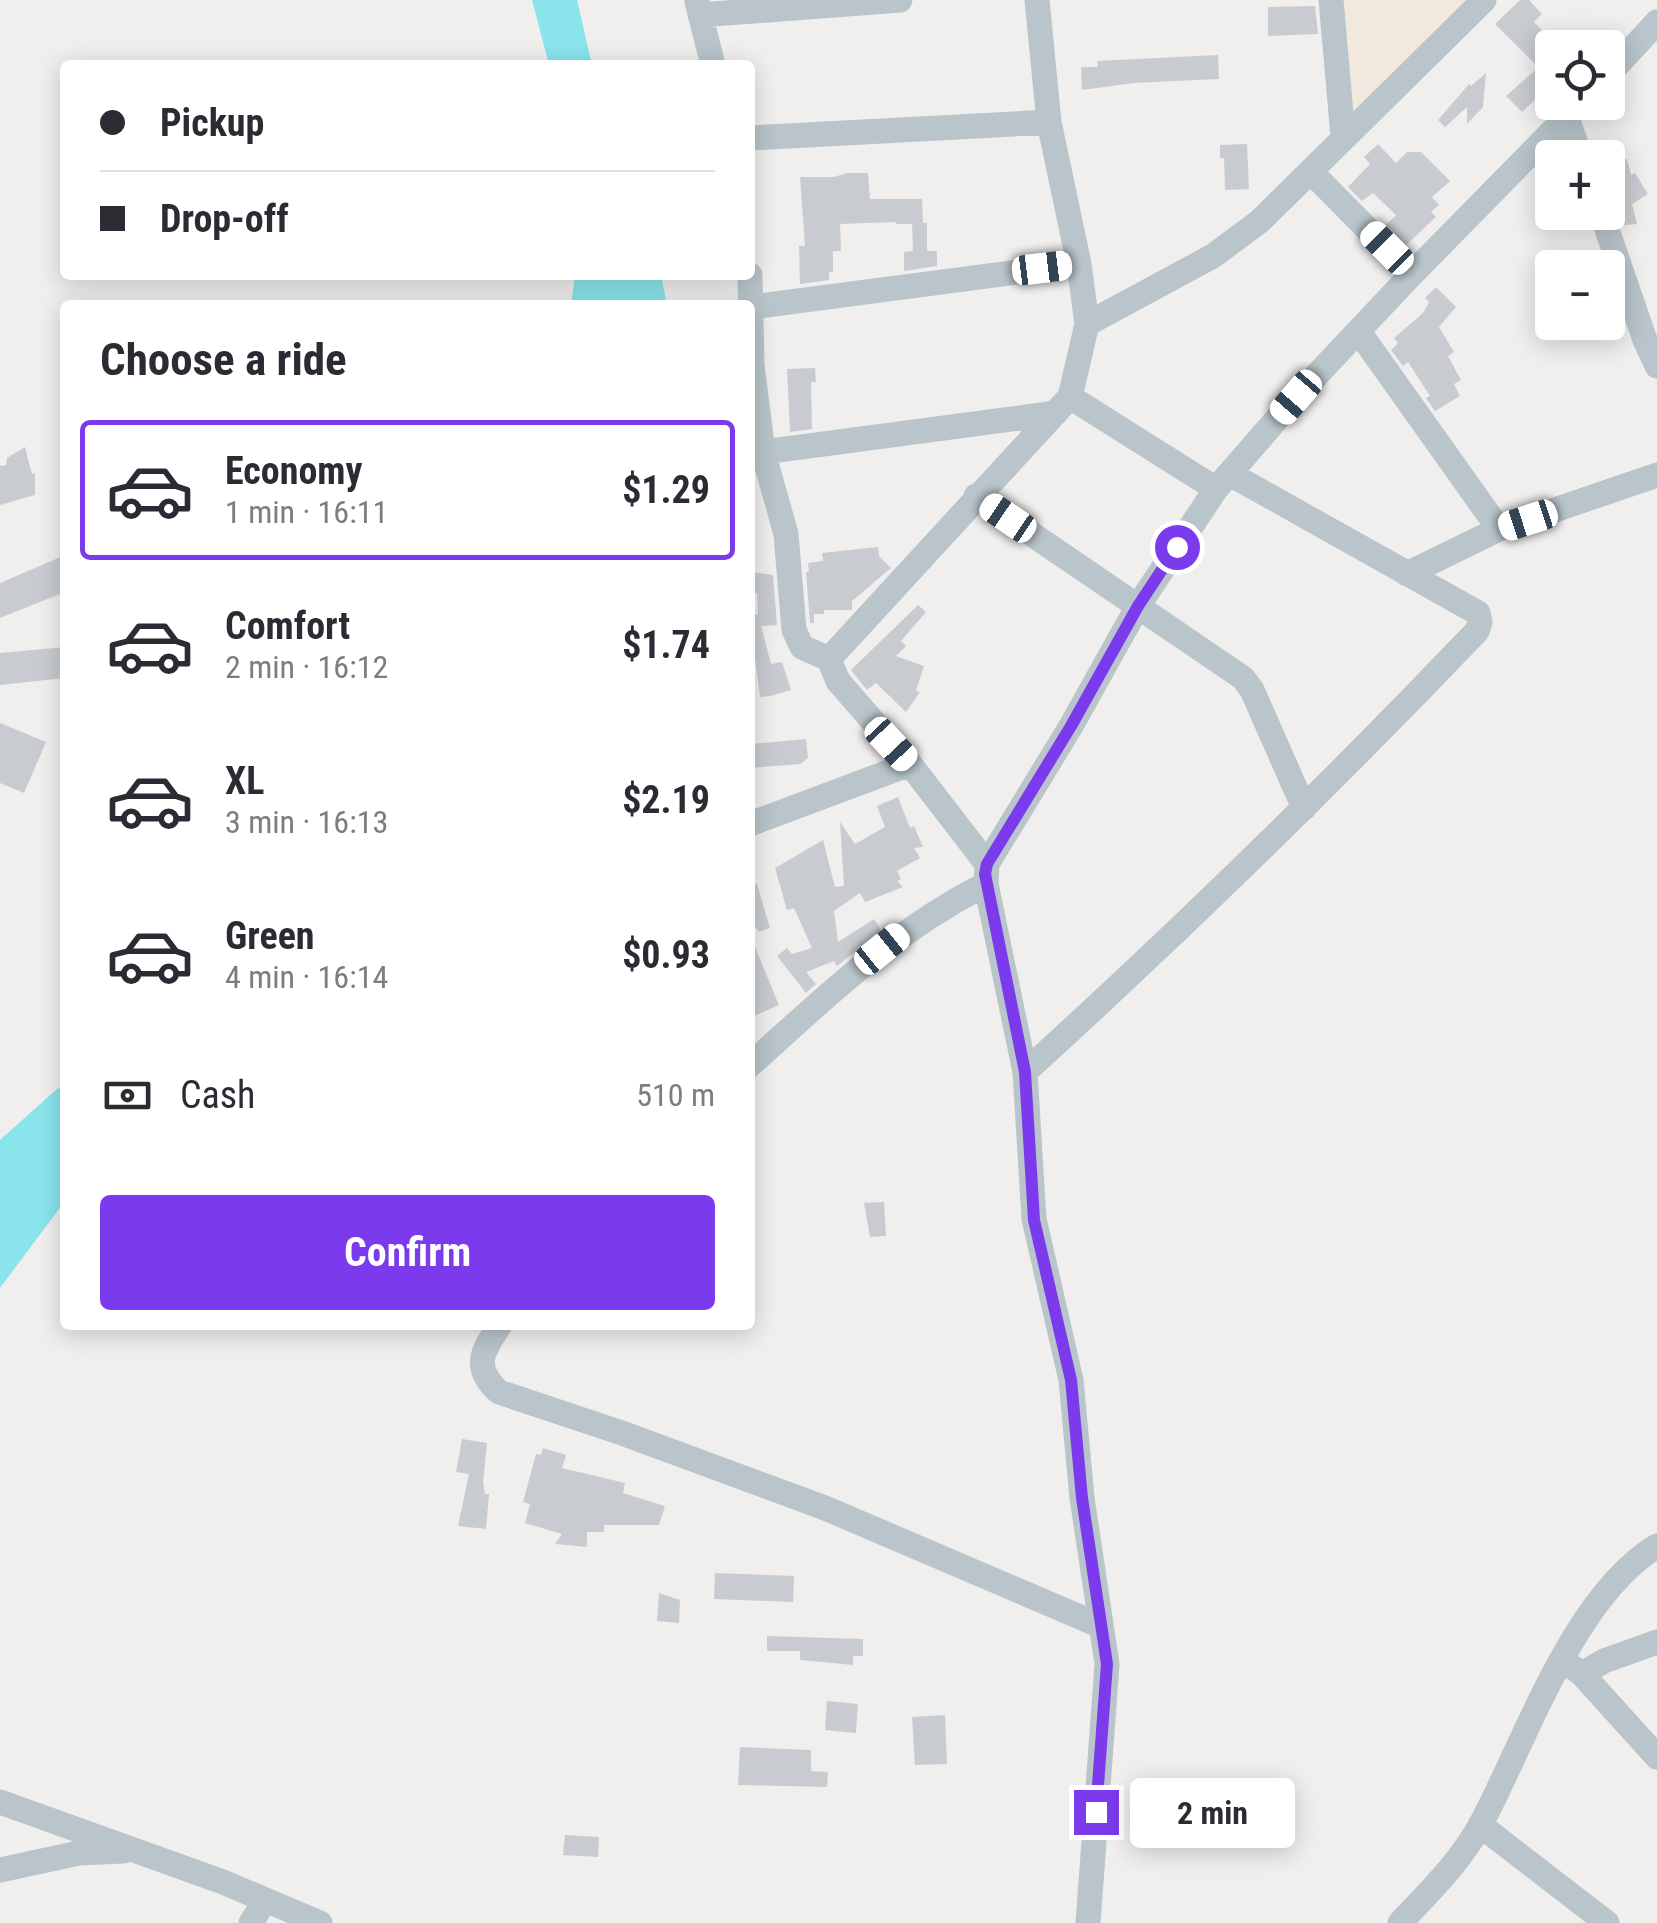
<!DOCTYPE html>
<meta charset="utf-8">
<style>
body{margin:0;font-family:"Roboto Condensed",sans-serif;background:#f2f2f3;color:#2b2b33;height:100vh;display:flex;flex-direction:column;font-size:38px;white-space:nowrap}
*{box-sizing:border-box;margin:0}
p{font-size:32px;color:#7c7c81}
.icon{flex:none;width:55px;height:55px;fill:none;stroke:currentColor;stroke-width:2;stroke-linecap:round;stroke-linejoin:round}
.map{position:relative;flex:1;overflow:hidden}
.details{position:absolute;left:60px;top:300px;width:695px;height:1030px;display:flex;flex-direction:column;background:#fff;border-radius:10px;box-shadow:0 5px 25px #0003}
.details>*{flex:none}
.hud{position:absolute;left:60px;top:60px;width:695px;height:220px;border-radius:10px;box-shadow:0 5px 25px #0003;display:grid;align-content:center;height:220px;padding:0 40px;background:#fff}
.buttons{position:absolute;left:1535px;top:30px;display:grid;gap:20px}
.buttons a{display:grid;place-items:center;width:90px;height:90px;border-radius:10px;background:#fff;box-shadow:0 5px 25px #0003;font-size:50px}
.end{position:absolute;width:45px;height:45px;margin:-22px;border:12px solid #7c3aed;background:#fff;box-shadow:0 0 0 5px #fff}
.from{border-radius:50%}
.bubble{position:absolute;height:70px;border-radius:10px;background:#fff;box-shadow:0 5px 25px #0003;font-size:32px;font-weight:700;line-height:70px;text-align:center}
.car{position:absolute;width:30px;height:60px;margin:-30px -15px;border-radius:12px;box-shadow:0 0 8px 2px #0007;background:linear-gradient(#fff 24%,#345 0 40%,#fff 0 76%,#345 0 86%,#fff 0)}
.hud b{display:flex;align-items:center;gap:35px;height:95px;font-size:38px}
.hud b+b{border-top:2px solid #e1e1e2}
.hud i{width:25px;height:25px;background:#2b2b33}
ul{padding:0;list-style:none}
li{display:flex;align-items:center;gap:30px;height:140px;margin:0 20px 15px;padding:0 20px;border:5px solid transparent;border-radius:10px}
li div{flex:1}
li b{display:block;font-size:38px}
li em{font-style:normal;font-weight:700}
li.current{border-color:#7c3aed}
li>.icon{width:90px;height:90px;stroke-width:1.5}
h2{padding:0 40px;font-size:45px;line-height:120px}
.pay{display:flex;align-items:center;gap:25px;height:110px;padding:0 40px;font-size:38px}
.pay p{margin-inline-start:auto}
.button{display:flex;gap:20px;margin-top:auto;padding:20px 40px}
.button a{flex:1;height:115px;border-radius:10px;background:#7c3aed;color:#fff;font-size:40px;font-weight:700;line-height:115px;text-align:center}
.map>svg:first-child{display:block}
</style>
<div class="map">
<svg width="1657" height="1923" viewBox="0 0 1657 1923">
<rect width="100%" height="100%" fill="#f1eeee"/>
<path fill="#f2e9de" d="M 1331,0 L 1478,0 L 1343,129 Z"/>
<path fill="#89e4ec" d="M 532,0 L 577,0 L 592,65 L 549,65 Z
M 575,275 L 661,275 L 667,305 L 571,305 Z
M 65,1086 L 65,1201 L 0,1288 L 0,1140 L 57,1089 Z"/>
<path fill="#c8ccd1" d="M 1520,0 L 1529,0 L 1542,14 L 1534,22 L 1552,41 L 1552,96 L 1545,90 L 1522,112 L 1506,96 L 1542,64 L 1535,64 L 1495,24 Z
M 1315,6 L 1318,34 L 1268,36 L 1268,7 Z
M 1218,55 L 1219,79 L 1134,83 L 1082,90 L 1081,67 L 1098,67 L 1097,61 Z
M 1486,73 L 1483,107 L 1467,124 L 1467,107 L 1445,127 L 1438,120 L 1469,84 L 1471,86 Z
M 1247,144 L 1249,189 L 1225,190 L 1224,158 L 1220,158 L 1220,145 Z
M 1378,144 L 1396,163 L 1407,152 L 1421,152 L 1450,181 L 1432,197 L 1439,205 L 1431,212 L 1436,217 L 1406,245 L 1386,225 L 1396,215 L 1373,193 L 1362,201 L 1348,187 L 1370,164 L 1364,157 Z
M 1627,159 L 1631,175 L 1635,173 L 1648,194 L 1632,204 L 1637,224 L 1623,225 L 1618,206 L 1608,198 L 1608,163 Z
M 847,173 L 868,173 L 870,199 L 922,199 L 923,223 L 927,223 L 927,251 L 937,251 L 937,266 L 904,271 L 904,252 L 913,251 L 912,224 L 896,224 L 896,222 L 840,224 L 841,251 L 833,251 L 833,272 L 829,272 L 829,280 L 800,284 L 799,246 L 805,246 L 800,177 L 834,177 Z
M 1436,287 L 1456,307 L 1439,327 L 1454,352 L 1448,356 L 1461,380 L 1454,384 L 1460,396 L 1435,411 L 1426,398 L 1430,396 L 1408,362 L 1403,366 L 1391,350 L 1398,343 L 1394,338 L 1423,313 L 1429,302 L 1425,298 Z
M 815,368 L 816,382 L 811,382 L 812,429 L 790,432 L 787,369 Z
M 25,447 L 32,474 L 35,473 L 35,495 L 0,505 L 0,466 L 6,465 L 7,458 Z
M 878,547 L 879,556 L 891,568 L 852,601 L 852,610 L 824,610 L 824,614 L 814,614 L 814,623 L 810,623 L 806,572 L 809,572 L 808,563 L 823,561 L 822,553 Z
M 65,555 L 65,592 L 0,618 L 0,583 Z
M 750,572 L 773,575 L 777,625 L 761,626 L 771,664 L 782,662 L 791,690 L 771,696 L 760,697 L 750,620 L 750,616 L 758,614 L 757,593 L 750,593 Z
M 918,605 L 926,612 L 901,641 L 906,646 L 896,656 L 924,666 L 916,691 L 920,692 L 906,712 L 876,683 L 867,690 L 851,670 Z
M 65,647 L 65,678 L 0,685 L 0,653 Z
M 0,723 L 46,742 L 24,793 L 0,783 Z
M 806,739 L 808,758 L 800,764 L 750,768 L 750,744 Z
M 898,797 L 910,828 L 914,826 L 923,847 L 914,848 L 920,858 L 897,871 L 901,879 L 897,881 L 903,887 L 865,902 L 860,893 L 834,911 L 838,942 L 874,919 L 881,930 L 837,966 L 834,961 L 806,972 L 816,984 L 806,993 L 777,956 L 787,948 L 792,954 L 812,948 L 794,908 L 787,910 L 775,868 L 823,840 L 835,887 L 844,886 L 840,822 L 855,844 L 885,827 L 877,806 Z
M 757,884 L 770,928 L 759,932 L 755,927 L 750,895 L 750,885 Z
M 750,935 L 779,1005 L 750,1018 Z
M 884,1202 L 886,1236 L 870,1237 L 864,1203 Z
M 462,1439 L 487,1443 L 483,1482 L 485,1494 L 489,1494 L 486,1529 L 458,1526 L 469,1474 L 456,1472 Z
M 543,1448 L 566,1455 L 562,1468 L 625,1483 L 623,1493 L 665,1506 L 659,1525 L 604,1525 L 604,1532 L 587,1532 L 587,1547 L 555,1544 L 562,1534 L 525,1523 L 530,1504 L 523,1502 L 536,1454 L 541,1455 Z
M 715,1573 L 794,1576 L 793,1602 L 714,1599 Z
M 659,1593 L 680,1600 L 679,1623 L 657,1621 Z
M 767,1636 L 863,1639 L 863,1656 L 853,1656 L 853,1665 L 800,1660 L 800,1651 L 767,1651 Z
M 827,1701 L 858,1704 L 856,1733 L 825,1730 Z
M 945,1715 L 947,1764 L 915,1765 L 912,1717 Z
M 740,1747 L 811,1750 L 811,1771 L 828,1772 L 827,1787 L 738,1785 Z
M 565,1835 L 599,1837 L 598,1857 L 563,1855 Z"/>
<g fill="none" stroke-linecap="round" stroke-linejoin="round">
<path stroke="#b9c5cb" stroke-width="25" d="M 1331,0 L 1343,136
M 697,2 L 713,65
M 700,15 L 900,0
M 1608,75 L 1657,22
M 1567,118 L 1581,158
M 750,138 L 1049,122
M 1312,173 L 1412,274
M 1601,212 L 1645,340 L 1657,366
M 750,275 L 752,365 L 763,452 L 786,534 L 794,630 L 802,647 L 829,659 L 838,681 L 910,764 L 987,864
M 751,307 L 1079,264
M 1087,324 L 1213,256 L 1260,221 L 1484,0
M 1359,332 L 1499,529
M 1070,397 L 1216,489
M 763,452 L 1056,413
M 976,496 L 1243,678 L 1252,690 L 1304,808
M 1407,574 L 1499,529 L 1657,475
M 829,659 L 1070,397 L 1087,324 L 1079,264 L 1049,122 L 1037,0
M 750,824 L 910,764
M 750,1065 C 828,995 892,932 986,884
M 1025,1072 C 1181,930 1331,784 1477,631 L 1480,622 L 1478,613 L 1230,474
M 500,1325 C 482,1351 472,1368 499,1392 L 622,1433 L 825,1508 L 1101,1626
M 1562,1660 L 1582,1674 L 1657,1757
M 1582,1674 L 1604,1661 L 1657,1642
M 0,1802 L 223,1882 L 320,1923
M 1480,1825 L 1607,1923
M 0,1870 L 79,1853 L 123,1851
M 251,1923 L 265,1900
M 1088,1923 L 1107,1664 L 1082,1498 L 1071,1380 L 1034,1219 L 1025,1072 L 986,884 L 987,864 L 1071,726 L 1138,606 L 1216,489 L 1296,397 L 1412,274 L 1581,102
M 1400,1923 C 1430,1891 1462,1860 1482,1822 C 1526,1739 1574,1596 1657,1546"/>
</g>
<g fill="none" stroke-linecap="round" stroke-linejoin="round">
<path stroke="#7c3aed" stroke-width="12" d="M 1096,1812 L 1107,1664 L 1082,1498 L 1071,1380 L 1034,1220 L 1025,1072 L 985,874 L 987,864 L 1071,726 L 1138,606 L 1177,547"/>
</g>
</svg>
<div class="buttons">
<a><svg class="icon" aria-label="locate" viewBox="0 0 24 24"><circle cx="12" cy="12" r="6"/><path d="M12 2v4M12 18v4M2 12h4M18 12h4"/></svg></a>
<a>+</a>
<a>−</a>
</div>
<i class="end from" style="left:1177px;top:547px"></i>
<i class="end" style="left:1096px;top:1812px"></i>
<div class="bubble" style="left:1130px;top:1778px;width:165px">2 min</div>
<i class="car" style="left:1387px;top:248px;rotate:315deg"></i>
<i class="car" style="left:1042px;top:268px;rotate:83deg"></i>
<i class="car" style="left:1296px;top:397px;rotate:221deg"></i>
<i class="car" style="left:1008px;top:518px;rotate:304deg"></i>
<i class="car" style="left:1528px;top:520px;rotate:252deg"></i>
<i class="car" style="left:891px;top:744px;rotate:137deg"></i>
<i class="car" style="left:882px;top:949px;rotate:51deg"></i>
<div class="hud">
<b><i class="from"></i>Pickup</b>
<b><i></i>Drop-off</b>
</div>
<section class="details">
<h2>Choose a ride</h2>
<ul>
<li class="current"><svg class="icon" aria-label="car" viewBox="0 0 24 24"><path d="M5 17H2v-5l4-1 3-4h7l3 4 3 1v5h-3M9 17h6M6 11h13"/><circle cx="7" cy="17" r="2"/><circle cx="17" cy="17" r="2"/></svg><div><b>Economy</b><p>1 min · 16:11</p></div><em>$1.29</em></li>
<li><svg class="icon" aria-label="car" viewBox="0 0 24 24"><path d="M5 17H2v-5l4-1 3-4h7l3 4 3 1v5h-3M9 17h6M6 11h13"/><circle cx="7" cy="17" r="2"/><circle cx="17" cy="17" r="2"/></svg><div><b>Comfort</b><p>2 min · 16:12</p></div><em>$1.74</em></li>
<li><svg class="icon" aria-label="car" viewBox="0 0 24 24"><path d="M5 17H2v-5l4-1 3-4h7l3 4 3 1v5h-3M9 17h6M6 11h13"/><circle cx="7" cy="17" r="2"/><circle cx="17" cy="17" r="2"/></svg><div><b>XL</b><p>3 min · 16:13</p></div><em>$2.19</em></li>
<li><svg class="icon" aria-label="car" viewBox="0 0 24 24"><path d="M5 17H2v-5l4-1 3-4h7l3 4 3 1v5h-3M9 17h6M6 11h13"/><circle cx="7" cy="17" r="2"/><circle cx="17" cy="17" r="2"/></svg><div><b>Green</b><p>4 min · 16:14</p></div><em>$0.93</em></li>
</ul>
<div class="pay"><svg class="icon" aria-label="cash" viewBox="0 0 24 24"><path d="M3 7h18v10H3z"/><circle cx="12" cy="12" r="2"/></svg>Cash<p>510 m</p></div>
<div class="button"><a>Confirm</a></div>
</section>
</div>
